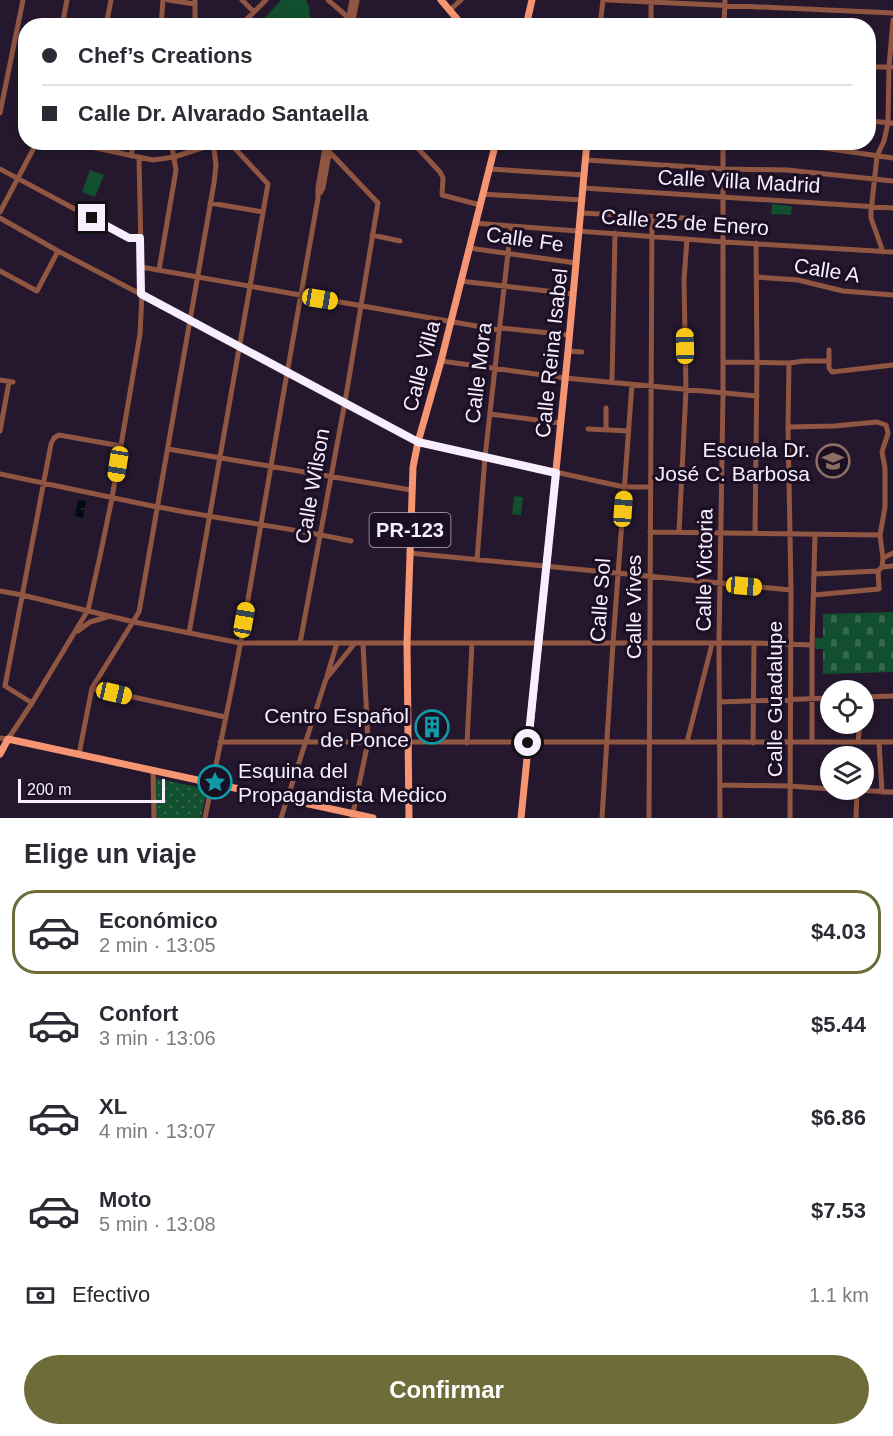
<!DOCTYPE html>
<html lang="es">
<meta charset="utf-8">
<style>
body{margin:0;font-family:Arial,sans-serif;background:#f2f2f3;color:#2b2b33;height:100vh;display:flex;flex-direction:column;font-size:22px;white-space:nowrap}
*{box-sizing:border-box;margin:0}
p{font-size:20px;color:#7c7c81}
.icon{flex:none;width:33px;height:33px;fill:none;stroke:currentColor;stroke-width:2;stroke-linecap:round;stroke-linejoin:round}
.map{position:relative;height:818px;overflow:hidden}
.sheet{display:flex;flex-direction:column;background:#fff;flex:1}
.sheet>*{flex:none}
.guide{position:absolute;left:18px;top:18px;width:858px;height:132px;border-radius:24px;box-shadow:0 3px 9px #0003;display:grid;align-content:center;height:132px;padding:0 24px;background:#fff}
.buttons{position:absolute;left:820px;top:680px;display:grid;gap:12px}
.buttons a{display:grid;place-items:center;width:54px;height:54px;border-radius:50%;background:#fff;box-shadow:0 3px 9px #0003;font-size:30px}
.scale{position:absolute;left:18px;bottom:15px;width:147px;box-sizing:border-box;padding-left:6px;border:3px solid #f7eefe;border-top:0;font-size:16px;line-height:21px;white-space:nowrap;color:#f7eefe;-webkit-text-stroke:4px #1b0f24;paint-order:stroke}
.end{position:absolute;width:27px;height:27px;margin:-14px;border:8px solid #f7eefe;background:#111;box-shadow:0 0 0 3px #111}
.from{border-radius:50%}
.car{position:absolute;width:18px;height:36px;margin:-18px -9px;border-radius:8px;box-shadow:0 0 4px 2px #0007;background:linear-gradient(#f5c518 24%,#345 0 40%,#f5c518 0 76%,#345 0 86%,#f5c518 0)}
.guide b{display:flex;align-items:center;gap:21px;height:57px;font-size:22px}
.guide b+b{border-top:2px solid #e1e1e2}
.guide i{width:15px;height:15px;background:#2b2b33}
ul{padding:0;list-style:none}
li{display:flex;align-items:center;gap:18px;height:84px;margin:0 12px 9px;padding:0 12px;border:3px solid transparent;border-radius:24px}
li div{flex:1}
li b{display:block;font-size:22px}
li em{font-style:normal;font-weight:700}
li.on{border-color:#6e6d39}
li>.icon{width:54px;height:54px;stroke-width:1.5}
h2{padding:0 24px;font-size:27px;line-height:72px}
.pay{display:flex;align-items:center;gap:15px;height:66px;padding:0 24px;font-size:22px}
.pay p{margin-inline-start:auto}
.cta{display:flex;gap:12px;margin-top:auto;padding:12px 24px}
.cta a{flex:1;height:69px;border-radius:36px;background:#6e6d39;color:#fff;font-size:24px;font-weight:700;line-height:69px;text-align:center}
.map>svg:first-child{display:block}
</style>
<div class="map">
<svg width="893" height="818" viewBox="0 0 893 818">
<defs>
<pattern id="grass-dots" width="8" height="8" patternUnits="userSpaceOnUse" patternTransform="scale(1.5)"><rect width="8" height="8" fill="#114f2e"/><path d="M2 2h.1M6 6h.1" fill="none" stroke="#34694d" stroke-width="1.8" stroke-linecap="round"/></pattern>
<pattern id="cemetery-stones" width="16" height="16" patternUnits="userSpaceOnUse" patternTransform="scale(1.5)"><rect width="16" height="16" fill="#114f2e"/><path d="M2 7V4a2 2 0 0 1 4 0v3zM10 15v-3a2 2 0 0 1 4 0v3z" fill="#34694d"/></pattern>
<pattern id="water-ripples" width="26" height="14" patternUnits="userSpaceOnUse" patternTransform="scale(1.5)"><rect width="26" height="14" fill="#000b10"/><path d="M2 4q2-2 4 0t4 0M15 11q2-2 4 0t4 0" fill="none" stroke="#262f34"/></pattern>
</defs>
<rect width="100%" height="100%" fill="#25182e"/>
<path fill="url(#grass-dots)" d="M 155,778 L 207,789 L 201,818 L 156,818 Z"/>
<path fill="url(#cemetery-stones)" d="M 893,612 L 893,672 L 823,674 L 823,649 L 815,649 L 815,638 L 823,638 L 823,614 Z"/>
<path fill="#114f2e" d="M 281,0 L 306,0 L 309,7 L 311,25 L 263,25 L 262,21 Z
M 90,170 L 104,175 L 95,197 L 82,192 Z
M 772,204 L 792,206 L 791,215 L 771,214 Z
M 514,496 L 523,497 L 521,515 L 512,514 Z"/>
<path fill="url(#water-ripples)" d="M 78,500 L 86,501 L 83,518 L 75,516 Z"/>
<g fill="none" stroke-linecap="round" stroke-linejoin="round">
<path stroke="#915641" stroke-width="5" d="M 168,0 L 195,4
M 242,0 L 254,12
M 328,0 L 349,18 L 353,19
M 607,0 L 893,13
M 651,0 L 651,26
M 450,10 L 461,0
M 62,26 L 67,0
M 106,26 L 111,0
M 161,26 L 163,0
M 195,26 L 195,0
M 240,26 L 266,0
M 347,26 L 352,0
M 352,26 L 357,0
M 600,26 L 603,0
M 724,26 L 725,0
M 868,67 L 891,67
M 0,113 L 23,0
M 868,121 L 893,123
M 67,142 L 153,160 L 174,157 L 214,144
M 132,142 L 132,156
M 412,142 L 440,172 L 443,178 L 442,195 L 480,205
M 542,142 L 586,146
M 782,142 L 893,158
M 586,160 L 723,169 L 787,170 L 893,181
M 0,169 L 129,238 L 140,239
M 489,169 L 584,175
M 583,188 L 893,208
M 320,193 L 323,188 L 331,142
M 482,194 L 582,200
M 210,203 L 263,212
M 0,212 L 37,142
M 581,213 L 703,219
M 0,218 L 58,251 L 240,346 L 418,442 L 624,487 L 650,487
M 475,223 L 511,226 L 724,242 L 893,252
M 372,235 L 400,241
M 469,248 L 576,263
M 883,252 L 871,218 L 871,212 L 877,156 L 884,141 L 888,123 L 889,67 L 893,20
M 141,267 L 499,330
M 159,270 L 176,170 L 171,142
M 0,271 L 37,291 L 58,251
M 756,277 L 798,280 L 843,291 L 893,295
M 460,281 L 573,294
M 500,328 L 569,335
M 829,350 L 829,368 L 832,372 L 893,365
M 568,351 L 582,352
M 441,361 L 565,378 L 757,396
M 723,362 L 789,363 L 804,361 L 829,361
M 789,363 L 788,427 L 791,590 L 790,818
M 0,380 L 13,382
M 612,382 L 615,233
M 606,408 L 606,429
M 490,414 L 560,423
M 788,427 L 834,426 L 877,422 L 886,425 L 888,433 L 882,452 L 885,468 L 885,507 L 880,535 L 883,558 L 882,567
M 588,429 L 629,431
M 0,431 L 9,382
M 168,449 L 411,490
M 0,474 L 157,507
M 159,507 C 223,520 288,527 351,541
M 650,532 L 880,535
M 679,532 L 686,390 L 684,280 L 687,239
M 755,533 L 757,363 L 756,243
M 409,553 L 791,590
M 883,558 L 893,553
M 477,560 L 485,457 L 511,226
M 815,574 L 878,571 L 882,567 L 893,566
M 0,591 L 22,595 L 134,622 L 240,643 L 754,643 L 812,645
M 814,595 L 879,589 L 878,571
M 78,631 L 90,622 L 107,617
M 189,633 L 268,184 L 229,142
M 300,643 L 345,402 L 378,203 L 320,142
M 327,676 L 337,643
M 92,688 L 225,717
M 864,697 L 893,696
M 719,702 L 831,698
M 32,703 L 5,686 L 51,444 L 54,438 L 59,435 L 121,446
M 0,738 L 8,739 L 32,703 L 88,610 L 100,556 L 112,498 L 140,334 L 142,294 L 139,158
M 220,742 L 893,742
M 687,742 L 712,644
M 812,742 L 812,645 L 815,534
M 858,742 L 860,723
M 879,742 L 882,792
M 467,743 L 472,643
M 753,743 L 754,643
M 79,754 L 92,688 L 139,612 L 214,183 L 216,165 L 213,142
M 153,772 L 154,818
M 720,785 L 790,786 L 831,789
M 834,789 L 893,792
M 205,818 C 217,759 230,700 241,640 C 267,493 291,345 318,198 L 318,187 L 326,142
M 281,818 L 326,679 L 355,643
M 352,818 L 368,742 L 363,643
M 602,818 L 613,643 L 632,384
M 649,818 L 652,217
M 720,818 L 719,644 L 723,394 L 723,142
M 856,818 L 857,791"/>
<path stroke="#f69571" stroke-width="7" d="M 441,0 L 463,26
M 526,26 L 532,0
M 0,754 L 8,739 L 373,818
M 409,818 L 407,643 L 413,467 L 418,442 L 441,361 L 496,142
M 521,818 L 568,351 L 587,142"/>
</g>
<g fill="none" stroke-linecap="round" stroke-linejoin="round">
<path stroke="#f7eefe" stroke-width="8" d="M 92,218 L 129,238 L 140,238 L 141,294 L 418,442 L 556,473 L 528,743"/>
</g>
<defs>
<g id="school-ring" transform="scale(1.725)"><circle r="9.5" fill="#1b0f24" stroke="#8d6e63" stroke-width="1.5"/><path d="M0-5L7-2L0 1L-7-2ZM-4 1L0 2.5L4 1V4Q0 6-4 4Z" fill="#8d6e63"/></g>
<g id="building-ring" transform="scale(1.725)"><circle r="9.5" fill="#1b0f24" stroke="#0f9aa8" stroke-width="1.5"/><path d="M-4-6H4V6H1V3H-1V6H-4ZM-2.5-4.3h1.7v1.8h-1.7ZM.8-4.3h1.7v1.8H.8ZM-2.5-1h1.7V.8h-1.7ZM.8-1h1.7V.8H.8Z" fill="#0f9aa8"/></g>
<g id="sight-ring" transform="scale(1.725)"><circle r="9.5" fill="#1b0f24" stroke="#0f9aa8" stroke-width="1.5"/><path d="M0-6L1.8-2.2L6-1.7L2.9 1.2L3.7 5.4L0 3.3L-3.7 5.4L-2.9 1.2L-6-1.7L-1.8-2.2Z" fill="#0f9aa8"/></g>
</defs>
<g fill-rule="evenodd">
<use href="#school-ring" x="833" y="461"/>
<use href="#building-ring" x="432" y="727"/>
<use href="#sight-ring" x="215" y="782"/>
</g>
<g text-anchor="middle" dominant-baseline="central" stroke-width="6" stroke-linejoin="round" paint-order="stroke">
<rect fill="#1b0f24" stroke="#b5abbd" stroke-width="1.5" x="369.5" y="513" width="81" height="34" rx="4.5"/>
<g font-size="20" font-weight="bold" fill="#f7eefe">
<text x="410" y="530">PR-123</text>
</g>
<g font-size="21" fill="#f7eefe" stroke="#1b0f24">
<text transform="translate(739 181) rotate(3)">Calle Villa Madrid</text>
<text transform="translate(685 222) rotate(4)">Calle 25 de Enero</text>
<text transform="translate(525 239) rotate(8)">Calle Fe</text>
<text transform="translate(827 270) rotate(9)">Calle A</text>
<text transform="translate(551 353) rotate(-84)">Calle Reina Isabel</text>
<text transform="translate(421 366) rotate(-75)">Calle Villa</text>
<text transform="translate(478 373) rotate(-83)">Calle Mora</text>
<text transform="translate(312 486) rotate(-80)">Calle Wilson</text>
<text transform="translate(704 570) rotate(-89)">Calle Victoria</text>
<text transform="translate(600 600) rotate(-86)">Calle Sol</text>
<text transform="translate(633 607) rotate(-90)">Calle Vives</text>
<text transform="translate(774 699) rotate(-90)">Calle Guadalupe</text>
</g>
<g font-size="21" fill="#f7eefe" stroke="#1b0f24" text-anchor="end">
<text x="810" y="449">Escuela Dr.<tspan x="810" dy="24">José C. Barbosa</tspan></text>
<text x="409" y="715">Centro Español<tspan x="409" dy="24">de Ponce</tspan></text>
<text x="238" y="770" text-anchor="start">Esquina del<tspan x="238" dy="24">Propagandista Medico</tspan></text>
</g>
</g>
</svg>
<div class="buttons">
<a><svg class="icon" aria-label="locate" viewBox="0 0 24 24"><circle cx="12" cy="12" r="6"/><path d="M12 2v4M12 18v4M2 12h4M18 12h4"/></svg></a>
<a><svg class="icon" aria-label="layers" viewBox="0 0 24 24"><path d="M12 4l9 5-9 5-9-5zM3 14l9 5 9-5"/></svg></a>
</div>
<div class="scale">200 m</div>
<i class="end from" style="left:528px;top:743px"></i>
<i class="end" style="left:92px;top:218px"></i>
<i class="car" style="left:320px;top:299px;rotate:100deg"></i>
<i class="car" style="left:685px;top:346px;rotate:359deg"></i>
<i class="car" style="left:118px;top:464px;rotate:189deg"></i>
<i class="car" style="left:623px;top:509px;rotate:4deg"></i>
<i class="car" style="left:744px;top:586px;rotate:95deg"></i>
<i class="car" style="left:244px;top:620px;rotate:10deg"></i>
<i class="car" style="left:114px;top:693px;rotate:103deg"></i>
<div class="guide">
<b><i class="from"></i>Chef’s Creations</b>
<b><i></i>Calle Dr. Alvarado Santaella</b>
</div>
</div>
<section class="sheet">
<h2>Elige un viaje</h2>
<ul>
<li class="on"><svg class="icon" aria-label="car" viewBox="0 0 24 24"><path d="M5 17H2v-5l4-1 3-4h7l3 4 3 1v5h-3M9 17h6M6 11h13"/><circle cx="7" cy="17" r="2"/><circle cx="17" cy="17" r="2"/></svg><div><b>Económico</b><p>2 min · 13:05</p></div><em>$4.03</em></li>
<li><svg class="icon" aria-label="car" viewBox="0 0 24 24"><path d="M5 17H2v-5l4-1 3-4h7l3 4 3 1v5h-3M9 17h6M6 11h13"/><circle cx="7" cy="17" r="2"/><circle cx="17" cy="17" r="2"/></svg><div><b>Confort</b><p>3 min · 13:06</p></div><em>$5.44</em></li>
<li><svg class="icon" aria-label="car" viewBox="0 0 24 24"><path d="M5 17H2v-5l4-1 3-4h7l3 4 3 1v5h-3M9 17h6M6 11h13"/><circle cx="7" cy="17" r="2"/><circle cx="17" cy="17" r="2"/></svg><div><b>XL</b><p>4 min · 13:07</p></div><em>$6.86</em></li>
<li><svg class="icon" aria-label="car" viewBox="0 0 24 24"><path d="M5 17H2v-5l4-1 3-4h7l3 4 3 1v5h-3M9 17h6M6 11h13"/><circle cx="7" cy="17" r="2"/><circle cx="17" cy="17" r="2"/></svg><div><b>Moto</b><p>5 min · 13:08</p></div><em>$7.53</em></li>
</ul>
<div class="pay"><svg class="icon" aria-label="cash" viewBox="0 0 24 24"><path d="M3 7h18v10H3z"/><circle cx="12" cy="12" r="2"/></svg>Efectivo<p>1.1 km</p></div>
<div class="cta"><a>Confirmar</a></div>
</section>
